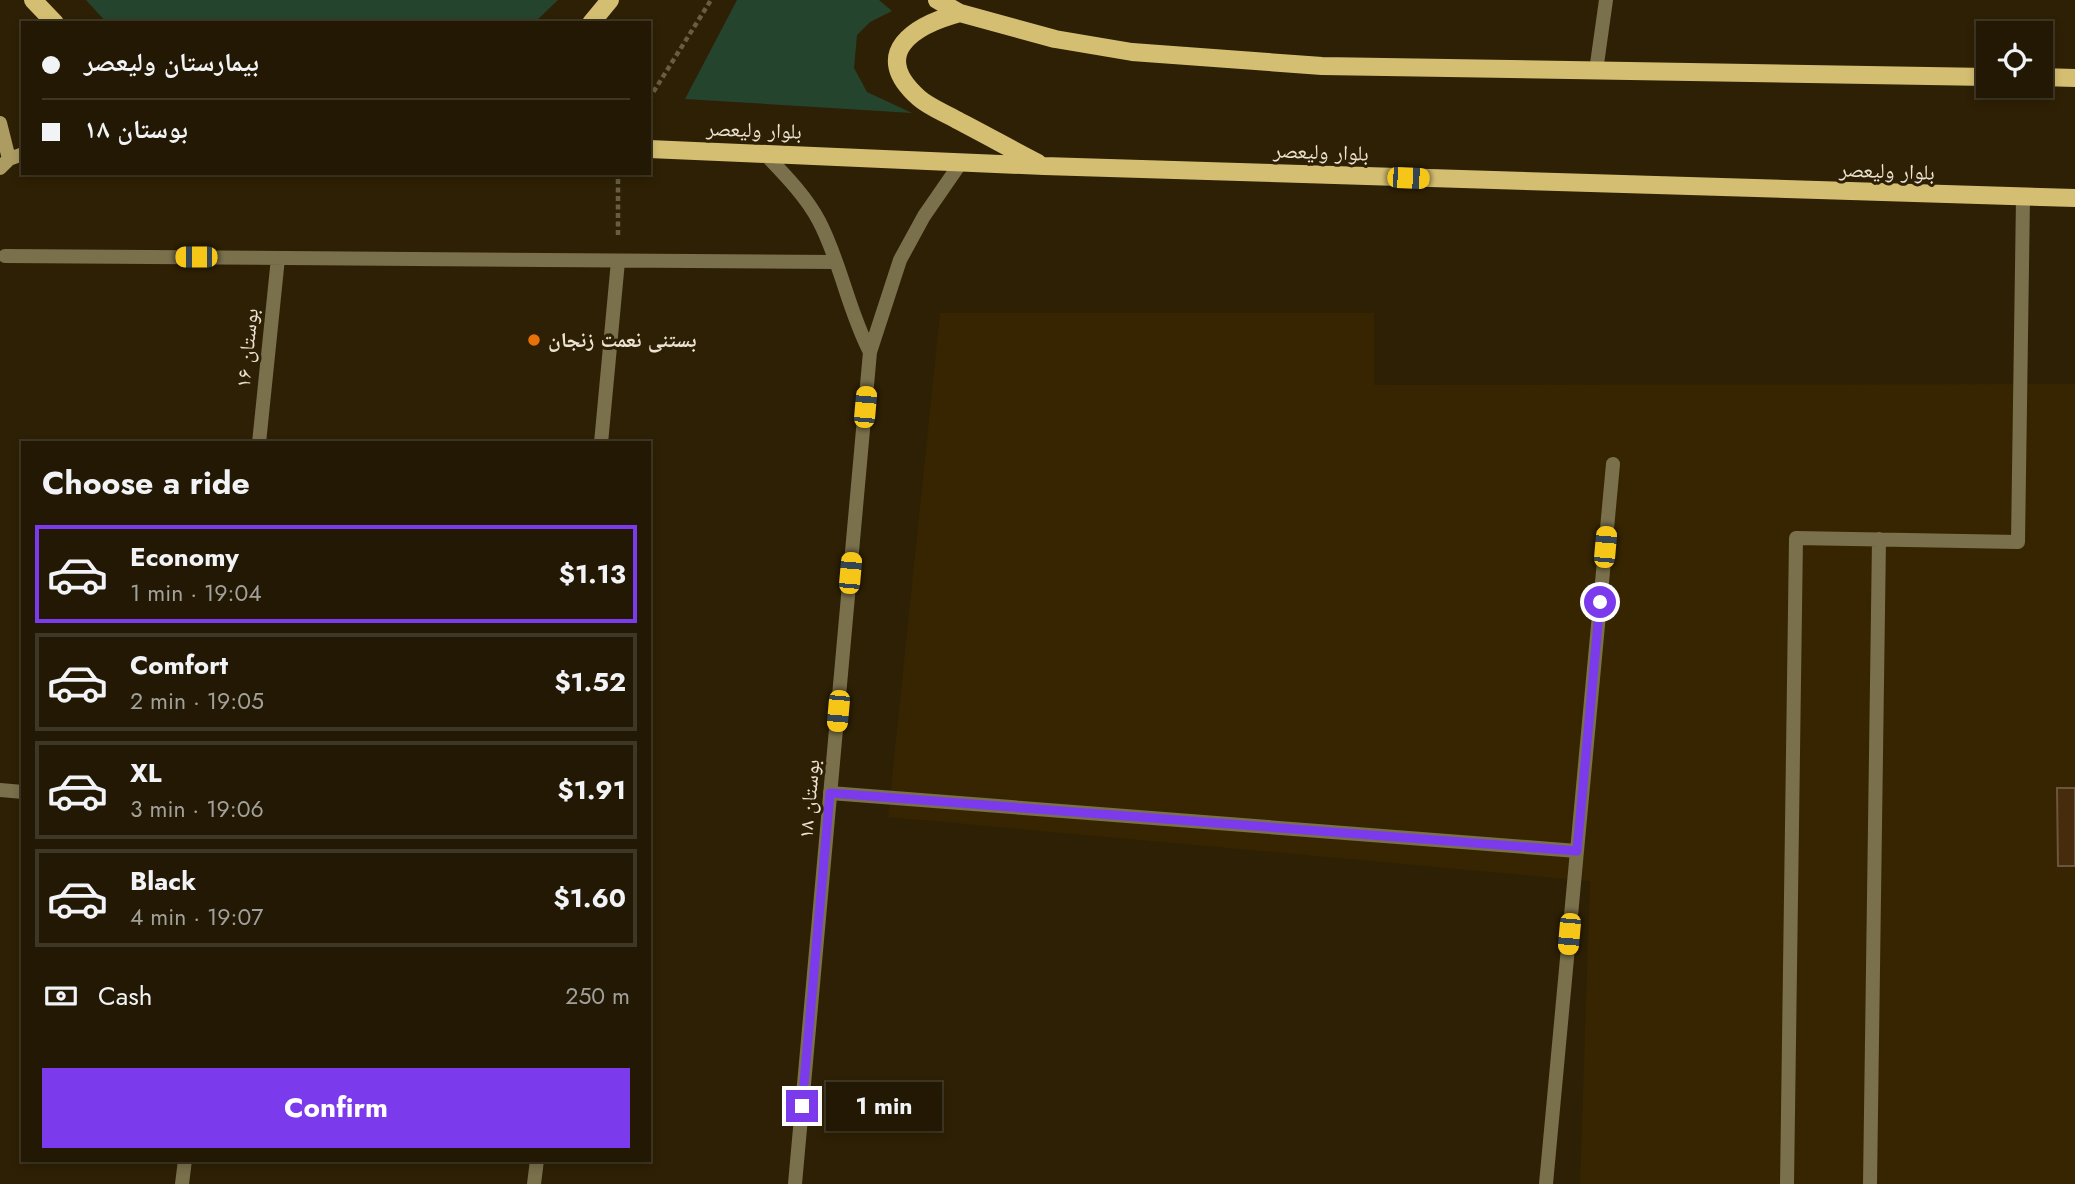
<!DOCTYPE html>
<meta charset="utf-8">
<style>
body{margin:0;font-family:Jost,"Noto Naskh Arabic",sans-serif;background:#2e2512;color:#f1f3f6;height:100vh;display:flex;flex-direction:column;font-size:26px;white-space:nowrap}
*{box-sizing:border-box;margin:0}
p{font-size:23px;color:#a2a09a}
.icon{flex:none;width:38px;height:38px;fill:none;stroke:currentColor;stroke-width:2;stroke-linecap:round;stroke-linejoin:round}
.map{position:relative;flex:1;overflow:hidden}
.details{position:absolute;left:21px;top:441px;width:630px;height:721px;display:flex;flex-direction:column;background:#221803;border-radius:0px;box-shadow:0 4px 10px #0003,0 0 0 2px #3f3725}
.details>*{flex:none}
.guide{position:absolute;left:21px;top:21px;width:630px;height:154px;border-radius:0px;box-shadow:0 4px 10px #0003,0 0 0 2px #3f3725;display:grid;align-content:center;height:154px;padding:0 21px;background:#221803}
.tools{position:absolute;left:1976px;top:21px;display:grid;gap:14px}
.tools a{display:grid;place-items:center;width:77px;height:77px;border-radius:0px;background:#221803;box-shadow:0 4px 10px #0003,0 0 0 2px #3f3725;font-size:35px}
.end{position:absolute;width:32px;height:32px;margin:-16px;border:9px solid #7c3aed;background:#fff;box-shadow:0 0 0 4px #fff}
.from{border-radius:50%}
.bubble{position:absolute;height:49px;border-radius:0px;background:#221803;box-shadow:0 4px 10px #0003,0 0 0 2px #3f3725;font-size:23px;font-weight:700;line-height:49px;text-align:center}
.car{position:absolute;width:21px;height:42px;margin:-21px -10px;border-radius:9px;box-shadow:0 0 5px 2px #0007;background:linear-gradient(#f5c518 24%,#345 0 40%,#f5c518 0 76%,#345 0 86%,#f5c518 0)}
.guide b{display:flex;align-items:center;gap:24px;height:66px;font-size:26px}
.guide b+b{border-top:2px solid #3f3725}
.guide i{width:18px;height:18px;background:#f1f3f6}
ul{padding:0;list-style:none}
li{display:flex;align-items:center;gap:21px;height:98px;margin:0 14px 10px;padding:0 7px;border:4px solid #3f3725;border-radius:0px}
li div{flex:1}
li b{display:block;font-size:26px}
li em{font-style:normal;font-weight:700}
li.active{border-color:#7c3aed}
li>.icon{width:63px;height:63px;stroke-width:1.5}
h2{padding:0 21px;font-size:32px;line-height:84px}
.pay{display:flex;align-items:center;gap:18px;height:77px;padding:0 21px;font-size:26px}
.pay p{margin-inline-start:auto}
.primary-button{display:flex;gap:14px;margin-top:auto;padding:14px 21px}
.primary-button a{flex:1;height:80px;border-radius:0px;background:#7c3aed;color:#fff;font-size:28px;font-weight:700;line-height:80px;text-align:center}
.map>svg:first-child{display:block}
</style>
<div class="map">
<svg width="2075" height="1184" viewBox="0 0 2075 1184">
<rect width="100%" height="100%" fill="#2e2004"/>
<path fill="#362500" d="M 940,313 L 1374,313 L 1374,385 L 2075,384 L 2075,1184 L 1580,1184 L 1590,881 L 888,817 Z"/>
<path fill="#25442e" d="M 86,0 L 558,0 L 534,23 L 107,23 Z
M 737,0 L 879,0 L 892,11 L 870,22 L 857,35 L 854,68 L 867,92 L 912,113 L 685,99 Z"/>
<path fill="#462b0d" stroke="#6c543d" stroke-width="2" d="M 2057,788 L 2075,788 L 2075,866 L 2058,866 Z"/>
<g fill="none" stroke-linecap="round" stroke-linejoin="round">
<path stroke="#685c43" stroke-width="4.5" stroke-dasharray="5 3.5" stroke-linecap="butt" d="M 649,99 L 711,0
M 618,235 L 618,173"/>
<path stroke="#7a704c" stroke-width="14" d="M 830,793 L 1577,851
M 1546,1184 L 1613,464
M 1787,1184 L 1796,538 L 2018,542 L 2023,198
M 1870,1184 L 1879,539"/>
<path stroke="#7a704c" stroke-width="14" d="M 5,256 L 834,262
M 259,443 L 278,258
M 601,443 L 618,261
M 0,790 L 23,792
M 182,1184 L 185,1160
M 534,1184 L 537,1160"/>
<path stroke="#7a704c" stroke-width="14" d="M 1596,71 L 1606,0
M 765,154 C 784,174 806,196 819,221 C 841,263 848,310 870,352
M 795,1184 L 870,352 L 900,260 L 924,216 L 962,161"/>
<path stroke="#ad9c61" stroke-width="14" d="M 0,123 L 9,159
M 0,168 L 9,159 L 23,154"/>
<path stroke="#d4be71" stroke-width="18" d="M 33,0 L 55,23
M 937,0 L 960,13 L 1055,39 L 1132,52 L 1322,66 L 1988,77
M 960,13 C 915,25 868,53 919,98 C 929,107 945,113 957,120 C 984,134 1011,149 1038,163
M 591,23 L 610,0
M 2040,77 L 2075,78
M 649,149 L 1044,166 L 2075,198"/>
</g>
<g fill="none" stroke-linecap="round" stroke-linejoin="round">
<path stroke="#7c3aed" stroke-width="9" d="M 802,1106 L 830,793 L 1577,851 L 1600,602"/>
</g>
<circle fill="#e8710a" stroke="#2e2004" stroke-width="2.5" cx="534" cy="340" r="7"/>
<g text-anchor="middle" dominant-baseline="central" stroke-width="6" stroke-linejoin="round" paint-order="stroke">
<g font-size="21" fill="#ece3d3" stroke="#2e2004">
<text transform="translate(754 130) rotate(2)">بلوار ولیعصر</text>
<text transform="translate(1321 152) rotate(2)">بلوار ولیعصر</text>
<text transform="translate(1887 171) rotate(2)">بلوار ولیعصر</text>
<text transform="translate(247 348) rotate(-84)">بوستان ۱۶</text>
<text transform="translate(809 799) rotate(-85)">بوستان ۱۸</text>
</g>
<g font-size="21" font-weight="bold" fill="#ece3d3" stroke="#2e2004" text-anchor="start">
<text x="548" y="340">بستنی نعمت زنجان</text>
</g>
</g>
</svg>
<div class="tools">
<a><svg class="icon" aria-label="locate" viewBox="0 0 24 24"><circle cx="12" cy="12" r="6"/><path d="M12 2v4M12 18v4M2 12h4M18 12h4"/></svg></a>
</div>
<i class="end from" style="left:1600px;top:602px"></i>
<i class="end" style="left:802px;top:1106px"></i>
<div class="bubble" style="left:826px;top:1082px;width:116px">1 min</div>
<i class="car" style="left:1408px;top:178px;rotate:92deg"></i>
<i class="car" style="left:196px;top:257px;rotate:270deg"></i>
<i class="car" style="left:865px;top:407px;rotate:5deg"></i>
<i class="car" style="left:1605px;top:547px;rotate:5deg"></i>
<i class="car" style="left:850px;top:573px;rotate:5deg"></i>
<i class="car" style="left:838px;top:711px;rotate:185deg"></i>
<i class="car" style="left:1569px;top:934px;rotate:185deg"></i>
<div class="guide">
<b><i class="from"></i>بیمارستان ولیعصر</b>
<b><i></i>بوستان ۱۸</b>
</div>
<section class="details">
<h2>Choose a ride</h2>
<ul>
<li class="active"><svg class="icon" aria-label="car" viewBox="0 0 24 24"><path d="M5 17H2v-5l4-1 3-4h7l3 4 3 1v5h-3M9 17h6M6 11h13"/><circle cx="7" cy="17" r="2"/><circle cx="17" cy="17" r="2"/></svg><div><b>Economy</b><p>1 min · 19:04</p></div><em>$1.13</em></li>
<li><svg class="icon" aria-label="car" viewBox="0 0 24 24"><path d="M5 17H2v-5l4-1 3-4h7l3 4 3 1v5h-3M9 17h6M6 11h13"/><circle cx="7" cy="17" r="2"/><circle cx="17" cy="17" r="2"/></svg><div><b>Comfort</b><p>2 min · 19:05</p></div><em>$1.52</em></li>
<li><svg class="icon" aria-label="car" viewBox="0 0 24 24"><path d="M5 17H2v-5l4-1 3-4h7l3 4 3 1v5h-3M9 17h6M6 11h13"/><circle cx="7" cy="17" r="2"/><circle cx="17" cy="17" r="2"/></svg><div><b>XL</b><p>3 min · 19:06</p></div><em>$1.91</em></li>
<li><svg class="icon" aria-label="car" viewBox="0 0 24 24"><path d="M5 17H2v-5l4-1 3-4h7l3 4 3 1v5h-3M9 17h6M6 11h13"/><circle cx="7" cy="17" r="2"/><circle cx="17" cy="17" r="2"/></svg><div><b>Black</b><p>4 min · 19:07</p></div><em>$1.60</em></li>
</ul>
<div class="pay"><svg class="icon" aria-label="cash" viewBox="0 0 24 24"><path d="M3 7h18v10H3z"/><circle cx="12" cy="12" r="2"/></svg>Cash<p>250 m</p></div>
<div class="primary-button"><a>Confirm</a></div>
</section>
</div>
